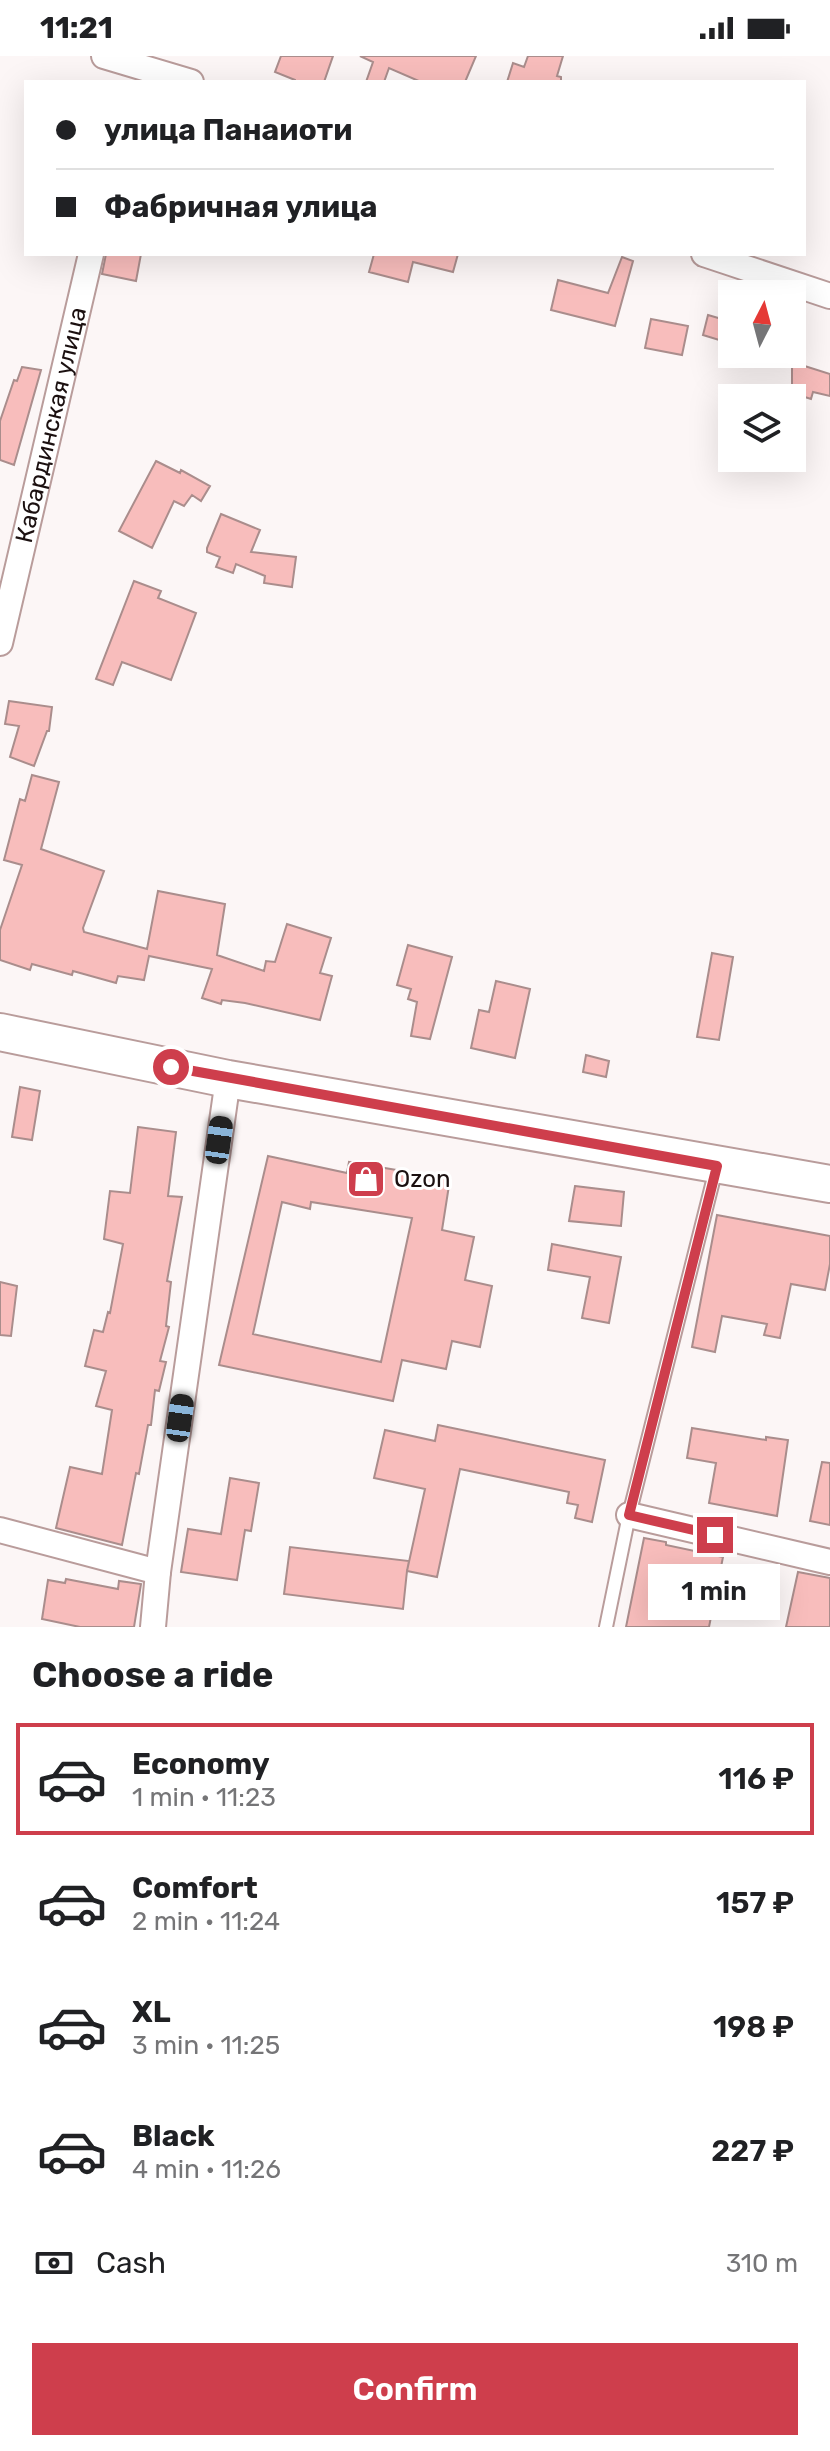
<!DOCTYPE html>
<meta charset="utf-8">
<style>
body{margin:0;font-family:Rubik,sans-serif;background:#f6f6f6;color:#202124;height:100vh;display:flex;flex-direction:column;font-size:30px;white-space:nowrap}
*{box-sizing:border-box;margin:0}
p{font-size:26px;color:#757577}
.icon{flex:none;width:44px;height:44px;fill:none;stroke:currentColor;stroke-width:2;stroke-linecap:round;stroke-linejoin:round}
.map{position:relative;height:1571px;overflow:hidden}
.sheet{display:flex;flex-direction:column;background:#fff;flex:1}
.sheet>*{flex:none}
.hud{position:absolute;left:24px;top:24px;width:782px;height:176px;border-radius:0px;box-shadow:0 8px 32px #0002;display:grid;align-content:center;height:176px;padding:0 32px;background:#fff}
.needle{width:52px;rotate:6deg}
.controls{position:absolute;left:718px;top:224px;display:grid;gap:16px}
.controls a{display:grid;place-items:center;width:88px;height:88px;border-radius:0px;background:#fff;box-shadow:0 8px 32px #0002;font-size:40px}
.end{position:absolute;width:36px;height:36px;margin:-18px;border:10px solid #ce3e4c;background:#fff;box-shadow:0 0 0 4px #fff}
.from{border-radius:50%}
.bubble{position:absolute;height:56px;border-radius:0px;background:#fff;box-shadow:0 8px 32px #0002;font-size:26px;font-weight:600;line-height:56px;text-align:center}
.car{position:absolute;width:24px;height:48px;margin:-24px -12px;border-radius:10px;box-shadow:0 0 6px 2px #0007;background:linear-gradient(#222 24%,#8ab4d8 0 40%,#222 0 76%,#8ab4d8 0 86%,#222 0)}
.hud b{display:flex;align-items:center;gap:28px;height:76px;font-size:30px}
.hud b+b{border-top:2px solid #e0e0e0}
.hud i{width:20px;height:20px;background:#202124}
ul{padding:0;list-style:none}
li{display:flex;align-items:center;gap:24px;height:112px;margin:0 16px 12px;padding:0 16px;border:4px solid transparent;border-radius:0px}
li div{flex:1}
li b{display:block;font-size:30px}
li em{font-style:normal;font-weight:600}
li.active{border-color:#ce3e4c}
li>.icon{width:72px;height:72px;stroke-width:1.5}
h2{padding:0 32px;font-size:36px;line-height:96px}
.pay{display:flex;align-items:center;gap:20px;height:88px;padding:0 32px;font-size:30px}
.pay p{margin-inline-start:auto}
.button{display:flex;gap:16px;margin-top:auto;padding:16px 32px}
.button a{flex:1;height:92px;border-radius:0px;background:#ce3e4c;color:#fff;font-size:32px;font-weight:600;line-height:92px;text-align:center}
.status{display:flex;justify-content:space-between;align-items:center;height:56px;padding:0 40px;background:#fff;direction:ltr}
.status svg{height:22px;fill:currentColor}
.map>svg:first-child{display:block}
</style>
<div class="status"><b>11:21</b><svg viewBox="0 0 49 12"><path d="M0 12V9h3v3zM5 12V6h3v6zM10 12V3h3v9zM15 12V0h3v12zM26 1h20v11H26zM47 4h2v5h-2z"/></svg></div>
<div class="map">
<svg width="830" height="1571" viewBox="0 0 830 1571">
<rect width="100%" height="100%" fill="#fcf6f6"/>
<path fill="#f8bdbc" stroke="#aa8d8c" stroke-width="2" fill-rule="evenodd" d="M 281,0 L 333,0 L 324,26 L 295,26 L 295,24 L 275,16 Z
M 360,0 L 476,0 L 465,26 L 421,26 L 389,12 L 384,26 L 366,26 L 373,6 Z
M 528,0 L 563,0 L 557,20 L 561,21 L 561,26 L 507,26 L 513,7 L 524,11 Z
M 106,198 L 141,198 L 136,225 L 102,218 Z
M 374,198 L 458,198 L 453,216 L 413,206 L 408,226 L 369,216 Z
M 622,201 L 633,205 L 615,270 L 551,254 L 558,224 L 608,237 Z
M 708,259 L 732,266 L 732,288 L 703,279 Z
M 651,263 L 688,270 L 682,299 L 645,292 Z
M 792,306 L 830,318 L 830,340 L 813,336 L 811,343 L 792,337 Z
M 22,311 L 41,314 L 14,409 L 0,404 L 0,365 L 14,324 L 17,325 Z
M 156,405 L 180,417 L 181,414 L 210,430 L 201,445 L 192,439 L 184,450 L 174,445 L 152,492 L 119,475 Z
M 221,458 L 260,474 L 251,496 L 296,501 L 292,531 L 264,527 L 265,520 L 236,508 L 233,517 L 216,511 L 220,501 L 207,496 L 207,492 Z
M 134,525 L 161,535 L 158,542 L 196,557 L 171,624 L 122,606 L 113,629 L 96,623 Z
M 9,645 L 52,651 L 49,675 L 47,675 L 34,710 L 10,701 L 19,670 L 5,668 Z
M 32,719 L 59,726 L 41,793 L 104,815 L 83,872 L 84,876 L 147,893 L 158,835 L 225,848 L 217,899 L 264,915 L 266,905 L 275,906 L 287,868 L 331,882 L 320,917 L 332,920 L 320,964 L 245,947 L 222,944 L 221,948 L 202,942 L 212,913 L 149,900 L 144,924 L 118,920 L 116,927 L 73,915 L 72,919 L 32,908 L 30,914 L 0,904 L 0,874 L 22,809 L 4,804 L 20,743 L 25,745 Z
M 408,889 L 452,901 L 430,983 L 411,980 L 417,946 L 408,943 L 411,933 L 397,929 Z
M 712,897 L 733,901 L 719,984 L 697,981 Z
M 496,925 L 530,933 L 515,1002 L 471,992 L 479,954 L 489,956 Z
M 586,999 L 609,1005 L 606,1021 L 583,1016 Z
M 20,1031 L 40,1035 L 32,1084 L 12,1081 Z
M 138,1071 L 176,1076 L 168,1140 L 182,1141 L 167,1225 L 171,1226 L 166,1270 L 169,1271 L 160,1305 L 166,1306 L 159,1335 L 155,1334 L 151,1369 L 148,1369 L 139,1418 L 136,1417 L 122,1489 L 56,1472 L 70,1411 L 102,1418 L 112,1354 L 96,1350 L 106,1315 L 85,1310 L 94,1274 L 103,1276 L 108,1256 L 110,1257 L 123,1188 L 104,1183 L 110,1135 L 130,1137 Z
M 268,1100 L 347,1117 L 349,1106 L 450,1123 L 442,1174 L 474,1181 L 465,1224 L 492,1230 L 480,1291 L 452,1285 L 446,1313 L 402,1304 L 393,1345 L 219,1309 ZM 282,1146 L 310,1153 L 311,1146 L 412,1162 L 381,1306 L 253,1278 Z
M 575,1130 L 624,1136 L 621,1170 L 569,1165 Z
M 717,1159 L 830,1180 L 830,1208 L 825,1234 L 791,1228 L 780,1282 L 764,1279 L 767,1268 L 722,1260 L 715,1296 L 692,1291 Z
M 552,1188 L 621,1201 L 609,1267 L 582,1262 L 590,1221 L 548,1214 Z
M 0,1226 L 17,1230 L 11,1280 L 0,1279 Z
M 438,1369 L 605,1404 L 592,1466 L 575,1462 L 578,1449 L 567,1447 L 569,1436 L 460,1413 L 437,1521 L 407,1515 L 403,1553 L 284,1538 L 290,1491 L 409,1505 L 407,1515 L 425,1433 L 374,1422 L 385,1374 L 435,1385 Z
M 692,1372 L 766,1384 L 766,1381 L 788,1384 L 777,1460 L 709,1447 L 716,1407 L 687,1402 Z
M 822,1406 L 830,1407 L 830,1469 L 810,1465 Z
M 230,1422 L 259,1427 L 251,1475 L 245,1474 L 237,1524 L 181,1516 L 188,1473 L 221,1478 Z
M 644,1482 L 666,1486 L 666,1489 L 723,1501 L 709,1571 L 626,1571 Z
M 798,1516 L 830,1522 L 830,1571 L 786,1571 Z
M 66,1523 L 118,1533 L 119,1525 L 141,1528 L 134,1571 L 80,1571 L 42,1563 L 48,1524 L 65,1527 Z"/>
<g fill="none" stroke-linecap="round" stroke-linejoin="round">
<g stroke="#b99c9b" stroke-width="16">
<path id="lane" d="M 606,1571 L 629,1459 L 716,1113"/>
</g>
<g stroke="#b99c9b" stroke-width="28">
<g id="street">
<path d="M 104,0 L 191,26"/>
<path d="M 704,198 L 830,240"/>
<path id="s1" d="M 0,587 L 91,198"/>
<path d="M 629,1459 L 830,1506"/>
<path d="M 0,1474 L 158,1516"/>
<path d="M 153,1571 L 158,1516 L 228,1023"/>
</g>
</g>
<g stroke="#b99c9b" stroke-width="40">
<path id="secondary" d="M 0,976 L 228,1023 L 830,1128"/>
</g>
<use href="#lane" stroke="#fff" stroke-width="12"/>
<use href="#street" stroke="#fff" stroke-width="24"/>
<use href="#secondary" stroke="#fff" stroke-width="36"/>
</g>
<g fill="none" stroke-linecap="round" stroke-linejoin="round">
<path stroke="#ce3e4c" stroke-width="10" d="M 171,1011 L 717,1110 L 629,1459 L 715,1479"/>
</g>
<defs>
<g id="shop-square" transform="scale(2)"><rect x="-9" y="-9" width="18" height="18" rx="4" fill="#ce3e4c" stroke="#fff"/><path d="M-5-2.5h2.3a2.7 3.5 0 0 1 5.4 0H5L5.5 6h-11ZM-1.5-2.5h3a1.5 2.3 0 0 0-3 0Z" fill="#fff"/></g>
</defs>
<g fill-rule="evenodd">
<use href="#shop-square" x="366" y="1123"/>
</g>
<g text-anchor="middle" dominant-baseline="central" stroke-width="6" stroke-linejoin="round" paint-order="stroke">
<g font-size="24" fill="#1b1010" stroke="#fff">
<text stroke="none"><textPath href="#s1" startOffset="224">Кабардинская улица</textPath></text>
</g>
<g font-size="24" fill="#1b1010" stroke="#fff" text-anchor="start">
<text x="394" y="1123">Ozon</text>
</g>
</g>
</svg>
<div class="controls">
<a><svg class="needle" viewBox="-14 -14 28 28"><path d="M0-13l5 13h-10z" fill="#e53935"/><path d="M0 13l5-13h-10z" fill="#757577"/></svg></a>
<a><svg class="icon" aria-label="layers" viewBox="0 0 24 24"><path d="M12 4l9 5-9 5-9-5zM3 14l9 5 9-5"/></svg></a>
</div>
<i class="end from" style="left:171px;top:1011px"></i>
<i class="end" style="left:715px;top:1479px"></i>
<div class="bubble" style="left:648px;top:1508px;width:132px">1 min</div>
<i class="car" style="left:219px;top:1084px;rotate:8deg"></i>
<i class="car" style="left:180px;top:1362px;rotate:8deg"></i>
<div class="hud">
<b><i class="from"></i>улица Панаиоти</b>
<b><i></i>Фабричная улица</b>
</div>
</div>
<section class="sheet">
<h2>Choose a ride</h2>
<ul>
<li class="active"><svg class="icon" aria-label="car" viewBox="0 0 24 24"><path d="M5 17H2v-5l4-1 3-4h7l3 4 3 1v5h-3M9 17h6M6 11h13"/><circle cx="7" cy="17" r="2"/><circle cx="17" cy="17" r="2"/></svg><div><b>Economy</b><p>1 min · 11:23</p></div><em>116 ₽</em></li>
<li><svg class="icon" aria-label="car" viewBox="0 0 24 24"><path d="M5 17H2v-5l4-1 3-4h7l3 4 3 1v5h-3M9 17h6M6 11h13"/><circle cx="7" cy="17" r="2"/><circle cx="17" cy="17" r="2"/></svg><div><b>Comfort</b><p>2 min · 11:24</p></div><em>157 ₽</em></li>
<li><svg class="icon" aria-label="car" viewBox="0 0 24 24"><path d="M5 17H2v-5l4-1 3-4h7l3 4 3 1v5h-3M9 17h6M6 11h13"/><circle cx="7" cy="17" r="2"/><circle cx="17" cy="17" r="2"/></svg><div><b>XL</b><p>3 min · 11:25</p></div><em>198 ₽</em></li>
<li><svg class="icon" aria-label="car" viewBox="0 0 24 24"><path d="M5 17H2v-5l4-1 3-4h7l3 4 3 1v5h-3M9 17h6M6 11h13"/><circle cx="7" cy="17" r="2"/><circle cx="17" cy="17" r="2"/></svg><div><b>Black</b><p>4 min · 11:26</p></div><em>227 ₽</em></li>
</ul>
<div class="pay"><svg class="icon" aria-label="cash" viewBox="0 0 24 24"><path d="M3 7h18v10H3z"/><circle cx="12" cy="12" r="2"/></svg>Cash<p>310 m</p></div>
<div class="button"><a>Confirm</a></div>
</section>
